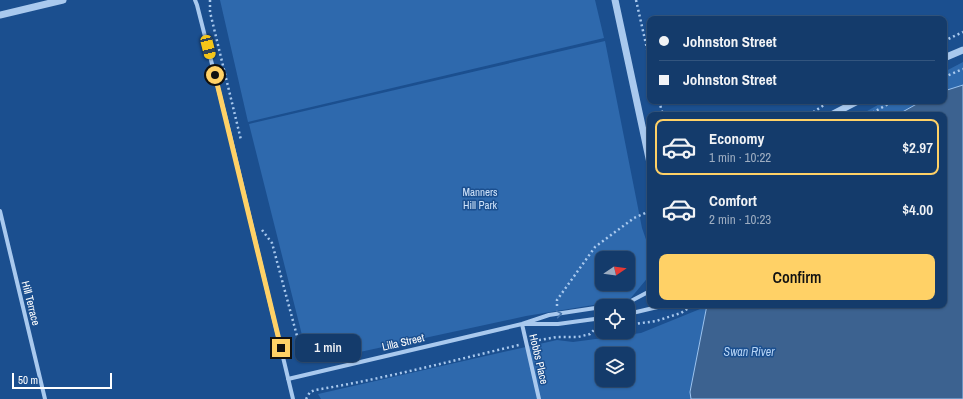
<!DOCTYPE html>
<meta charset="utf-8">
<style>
body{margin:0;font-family:"Archivo Narrow",sans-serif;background:#214673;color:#f1f3f6;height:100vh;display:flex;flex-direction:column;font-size:15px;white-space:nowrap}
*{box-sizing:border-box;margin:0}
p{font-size:13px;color:#9dadc1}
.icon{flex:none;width:22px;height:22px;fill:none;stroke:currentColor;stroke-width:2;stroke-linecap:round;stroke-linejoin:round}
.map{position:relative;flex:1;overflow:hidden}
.drawer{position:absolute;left:647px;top:112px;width:300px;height:196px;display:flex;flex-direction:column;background:#143b6b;border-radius:8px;box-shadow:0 1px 3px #0004,0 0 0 1px #33557e}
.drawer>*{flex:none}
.banner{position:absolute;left:647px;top:16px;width:300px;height:88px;border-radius:8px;box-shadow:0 1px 3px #0004,0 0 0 1px #33557e;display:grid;align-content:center;height:88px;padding:0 12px;background:#143b6b}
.needle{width:26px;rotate:77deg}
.tools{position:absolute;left:595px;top:251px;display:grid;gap:8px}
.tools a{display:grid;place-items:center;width:40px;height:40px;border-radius:8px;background:#143b6b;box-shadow:0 1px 3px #0004,0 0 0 1px #33557e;font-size:20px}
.scale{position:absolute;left:12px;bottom:10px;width:100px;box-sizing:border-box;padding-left:4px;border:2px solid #fff;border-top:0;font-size:11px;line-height:14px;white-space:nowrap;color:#fff;-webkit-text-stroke:3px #1b4f8f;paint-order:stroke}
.end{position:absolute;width:18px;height:18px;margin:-9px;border:5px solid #ffd166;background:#111;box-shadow:0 0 0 2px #111}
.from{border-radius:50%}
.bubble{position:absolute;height:28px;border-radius:8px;background:#143b6b;box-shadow:0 1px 3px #0004,0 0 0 1px #33557e;font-size:13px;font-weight:600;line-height:28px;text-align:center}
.car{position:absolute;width:12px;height:24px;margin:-12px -6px;border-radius:5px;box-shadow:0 0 3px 1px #0007;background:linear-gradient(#f5c518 24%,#345 0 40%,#f5c518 0 76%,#345 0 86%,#f5c518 0)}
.banner b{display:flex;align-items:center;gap:14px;height:38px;font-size:15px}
.banner b+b{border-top:1px solid #33557e}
.banner i{width:10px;height:10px;background:#f1f3f6}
ul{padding:7px 0 0;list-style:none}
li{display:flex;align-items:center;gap:12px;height:56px;margin:0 8px 6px;padding:0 4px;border:2px solid transparent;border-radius:8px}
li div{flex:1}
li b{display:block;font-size:15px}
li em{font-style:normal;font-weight:600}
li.current{border-color:#ffd166}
li>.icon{width:36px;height:36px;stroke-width:1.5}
.button{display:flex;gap:8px;margin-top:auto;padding:8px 12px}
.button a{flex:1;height:46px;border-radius:8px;background:#ffd166;color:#111;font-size:16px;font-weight:600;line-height:46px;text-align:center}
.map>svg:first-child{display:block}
</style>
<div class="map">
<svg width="963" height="399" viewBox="0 0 963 399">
<rect width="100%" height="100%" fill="#1b4f8f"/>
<path fill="#2e69ad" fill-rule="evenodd" d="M 220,0 L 595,0 L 604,38 L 248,122 Z
M 605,41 L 642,228 L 650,251 L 650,275 L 630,299 L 526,316 L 309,363 L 249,124 ZM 602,258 L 628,258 L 628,284 L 602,284 Z
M 963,62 L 963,85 L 944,91 L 944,72 Z
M 885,101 L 922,101 L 897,115 L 860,115 Z
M 704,305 L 707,305 L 690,392 L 691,399 L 321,399 L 318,394 L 557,340 L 573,342 L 641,333 L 705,307 ZM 602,354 L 628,354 L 628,380 L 602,380 Z"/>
<path fill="#3c6290" stroke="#9cc4f0" d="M 963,85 L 963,399 L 691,399 L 690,392 L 707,305 L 944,305 L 944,115 L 897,115 L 922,101 L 944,101 L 944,91 Z"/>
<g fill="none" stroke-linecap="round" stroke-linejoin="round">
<path stroke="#a9c9ee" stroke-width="2.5" stroke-dasharray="2 3" stroke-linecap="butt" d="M 210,0 L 210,12 L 241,140
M 636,0 L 650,62
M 944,41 L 963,32
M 944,77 L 963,69
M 659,101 L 663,115
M 809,115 L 830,101
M 868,115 L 894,101
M 262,230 L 272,243 L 304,362
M 557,306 L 557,300 L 595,247 L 634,218 L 650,211
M 628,325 L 656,321 L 681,313 L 693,305
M 534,341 L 557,337 L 578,337 L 590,334 L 595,329 L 600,328
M 306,399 L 310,392 L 315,390 C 383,379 451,361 519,345"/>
<path stroke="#a9c9ee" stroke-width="4" d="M 195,0 L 197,5 L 229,131 L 293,399
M 0,211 L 45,399
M 608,306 L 631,301 L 650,291
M 628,314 L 666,305
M 522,324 L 539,399
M 525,324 L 558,324 L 602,318
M 288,379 L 522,324 L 549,315 L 602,307"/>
<path stroke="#a9c9ee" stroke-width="7" d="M 615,0 L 650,163
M 0,15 L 63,0
M 944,58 L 963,50
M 831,115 L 858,101"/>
</g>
<defs><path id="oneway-chevron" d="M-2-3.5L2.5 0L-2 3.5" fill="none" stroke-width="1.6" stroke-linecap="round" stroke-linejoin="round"/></defs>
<use stroke="#4674ac" href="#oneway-chevron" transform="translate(559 314) rotate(-9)"/>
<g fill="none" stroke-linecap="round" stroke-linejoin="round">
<path stroke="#ffd166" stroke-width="5" d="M 215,75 L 281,348"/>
</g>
<g text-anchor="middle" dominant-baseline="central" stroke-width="3" stroke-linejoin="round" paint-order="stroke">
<g font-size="11" fill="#cfe3fa" stroke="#1b4f8f">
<text x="480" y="192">Manners<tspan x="480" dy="13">Hill Park</tspan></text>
</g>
<g font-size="11" fill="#fff" stroke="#1b4f8f">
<text transform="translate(31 303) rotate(76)">Hill Terrace</text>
<text transform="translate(403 342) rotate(-13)">Lilla Street</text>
<text transform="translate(539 359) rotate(77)">Hobbs Place</text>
</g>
<g font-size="12" font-style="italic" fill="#b5d3f5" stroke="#1b4f8f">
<text x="749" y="352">Swan River</text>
</g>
</g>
</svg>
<div class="tools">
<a><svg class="needle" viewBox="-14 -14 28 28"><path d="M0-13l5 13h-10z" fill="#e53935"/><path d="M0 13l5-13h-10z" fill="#9dadc1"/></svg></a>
<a><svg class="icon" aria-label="locate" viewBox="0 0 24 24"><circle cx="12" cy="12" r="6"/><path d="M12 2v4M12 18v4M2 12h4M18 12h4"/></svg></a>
<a><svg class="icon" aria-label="layers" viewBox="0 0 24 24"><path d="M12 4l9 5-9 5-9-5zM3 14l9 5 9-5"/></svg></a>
</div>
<div class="scale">50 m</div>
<i class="end from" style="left:215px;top:75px"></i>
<i class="end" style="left:281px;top:348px"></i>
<div class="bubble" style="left:295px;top:334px;width:66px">1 min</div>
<i class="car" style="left:208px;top:47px;rotate:166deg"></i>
<div class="banner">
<b><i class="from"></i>Johnston Street</b>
<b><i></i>Johnston Street</b>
</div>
<section class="drawer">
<ul>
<li class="current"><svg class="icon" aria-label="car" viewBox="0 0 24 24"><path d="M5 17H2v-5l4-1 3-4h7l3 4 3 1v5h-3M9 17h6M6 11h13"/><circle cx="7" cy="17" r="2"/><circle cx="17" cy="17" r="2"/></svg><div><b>Economy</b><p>1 min · 10:22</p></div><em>$2.97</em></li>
<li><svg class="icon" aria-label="car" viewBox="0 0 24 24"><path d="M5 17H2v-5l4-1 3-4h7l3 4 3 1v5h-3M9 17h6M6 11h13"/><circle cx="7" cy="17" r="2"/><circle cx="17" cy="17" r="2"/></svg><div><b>Comfort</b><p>2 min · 10:23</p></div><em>$4.00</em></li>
</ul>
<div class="button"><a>Confirm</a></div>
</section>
</div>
